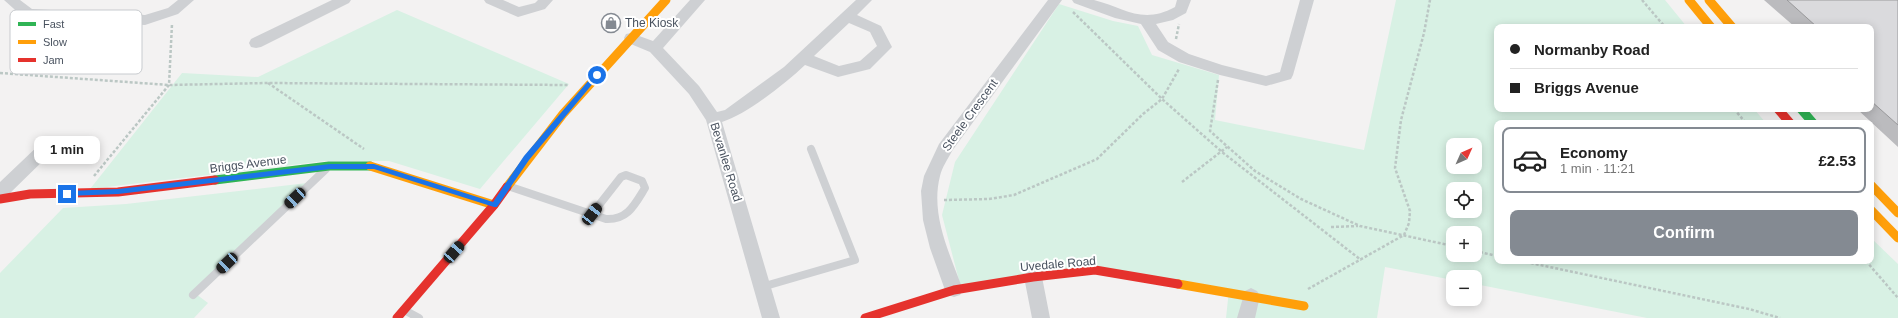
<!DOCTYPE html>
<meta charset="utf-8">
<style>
body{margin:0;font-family:Arial,sans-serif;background:#f2f2f2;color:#222;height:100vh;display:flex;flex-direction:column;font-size:15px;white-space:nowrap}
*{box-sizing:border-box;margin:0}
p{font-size:13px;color:#767676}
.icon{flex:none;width:22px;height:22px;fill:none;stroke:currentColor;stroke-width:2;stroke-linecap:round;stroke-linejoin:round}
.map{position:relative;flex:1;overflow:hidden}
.sheet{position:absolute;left:1494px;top:120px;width:380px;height:144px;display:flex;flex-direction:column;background:#fff;border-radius:8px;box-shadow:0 2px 10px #0003}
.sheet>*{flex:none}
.banner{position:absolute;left:1494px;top:24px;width:380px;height:88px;border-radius:8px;box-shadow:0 2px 10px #0003;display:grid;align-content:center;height:88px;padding:0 16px;background:#fff}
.needle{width:26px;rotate:45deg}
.buttons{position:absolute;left:1446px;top:138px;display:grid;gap:8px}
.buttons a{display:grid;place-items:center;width:36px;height:36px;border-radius:8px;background:#fff;box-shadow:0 2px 10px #0003;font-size:20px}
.end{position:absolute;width:18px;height:18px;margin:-9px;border:5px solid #1a73e8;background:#fff;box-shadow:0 0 0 2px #fff}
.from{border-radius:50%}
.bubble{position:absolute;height:28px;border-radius:8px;background:#fff;box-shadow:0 2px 10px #0003;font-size:13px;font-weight:700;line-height:28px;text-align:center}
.car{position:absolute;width:12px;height:24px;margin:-12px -6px;border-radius:5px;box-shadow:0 0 3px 1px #0007;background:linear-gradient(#222 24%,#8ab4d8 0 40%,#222 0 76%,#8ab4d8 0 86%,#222 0)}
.banner b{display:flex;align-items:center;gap:14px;height:38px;font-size:15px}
.banner b+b{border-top:1px solid #e0e0e0}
.banner i{width:10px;height:10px;background:#222}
ul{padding:7px 0 0;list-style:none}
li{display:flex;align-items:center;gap:12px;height:66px;margin:0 8px 6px;padding:0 8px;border:2px solid transparent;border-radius:8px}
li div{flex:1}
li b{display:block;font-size:15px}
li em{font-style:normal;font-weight:700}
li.current{border-color:#848a92}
li>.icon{width:36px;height:36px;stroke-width:1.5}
.action{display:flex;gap:8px;margin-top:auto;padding:8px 16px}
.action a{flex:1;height:46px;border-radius:8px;background:#848a92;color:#fff;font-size:16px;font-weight:700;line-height:46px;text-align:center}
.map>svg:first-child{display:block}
</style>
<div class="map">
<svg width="1898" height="318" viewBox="0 0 1898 318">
<rect width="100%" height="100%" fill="#f3f2f2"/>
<path fill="#d8f1e4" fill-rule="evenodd" d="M 1396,0 L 1665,0 L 1687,27 L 1497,27 L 1497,109 L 1754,109 L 1766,123 L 1497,123 L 1497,261 L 1871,261 L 1871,238 L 1898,264 L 1898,318 L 1647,318 L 1475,284 L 1475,277 L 1453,277 L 1453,280 L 1385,267 L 1377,318 L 1226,318 L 1229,290 L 1088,267 L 961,288 L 942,215 L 955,162 L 1059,4 L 1113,21 L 1138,26 L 1152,55 L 1219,75 L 1215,120 L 1364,150 ZM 1453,145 L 1475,145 L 1475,167 L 1453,167 ZM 1453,189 L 1475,189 L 1475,211 L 1453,211 ZM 1453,233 L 1475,233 L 1475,255 L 1453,255 Z
M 397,10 L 569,84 L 480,189 L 389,161 L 325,161 L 90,189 L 182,73 L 258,77 Z
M 307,183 L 192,291 L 208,303 L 194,318 L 0,318 L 0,273 L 63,208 L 126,204 Z"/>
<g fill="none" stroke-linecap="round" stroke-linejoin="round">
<path stroke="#bbc7c4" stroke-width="2.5" stroke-dasharray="3 2" stroke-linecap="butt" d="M 1642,0 L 1665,27
M 1073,12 L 1162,99 L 1222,152 L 1361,260
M 1176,39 L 1179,24
M 0,73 L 169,85 L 267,83 L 568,85
M 1218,80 L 1210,131 L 1255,171 L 1301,199 L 1360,226 L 1453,246
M 268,83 L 364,149
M 1734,109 L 1746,123
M 94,176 L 169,85 L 172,24
M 1182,182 L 1227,147
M 944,200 L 989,199 L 1014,195 L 1097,159 L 1143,114 L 1162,99 L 1179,69
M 1331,227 L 1358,226
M 1475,251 L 1497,256
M 1521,261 L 1749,309 L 1780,318
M 1866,261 L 1898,298
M 1308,289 L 1404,235 L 1409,223 L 1410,211 L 1395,168 L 1401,120 L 1424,33 L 1430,0"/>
<path stroke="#ced0d3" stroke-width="8" d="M 508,186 L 606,219 C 628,220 635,204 645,188 L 642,181 L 626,175 L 621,177 L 592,214
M 762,287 L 855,260 L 811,149
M 193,295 L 326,169
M 406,311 L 419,318"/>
<path fill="#ced0d3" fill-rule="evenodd" d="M 4,0 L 20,0 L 32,9 L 145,15 L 168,8 L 178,0 L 194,0 L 178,14 L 145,25 L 28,19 L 23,17 Z
M 332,0 L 351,0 L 349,3 L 261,47 L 256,48 L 251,47 L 249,43 L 251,39 Z
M 484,0 L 503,0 L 519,7 L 535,3 L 538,0 L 553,0 L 545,9 L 518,17 L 486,3 Z
M 690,0 L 705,0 L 663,48 L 699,86 L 717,112 L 725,110 L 784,67 L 856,0 L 872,0 L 857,15 L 881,26 L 892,47 L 870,69 L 838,77 L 805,65 C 786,83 746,115 722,122 L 780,318 L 762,318 L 706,120 L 689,94 L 650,52 L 626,42 L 624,38 L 626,34 L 631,33 L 653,41 ZM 849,23 L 870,32 L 877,46 L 860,61 L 839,66 L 814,56 Z
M 1048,0 L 1062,0 L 952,151 C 948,159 942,167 940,176 C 930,215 950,254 963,290 L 960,295 L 954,297 L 948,295 L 945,290 L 930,248 L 923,220 L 921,191 L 924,176 L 939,144 Z
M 1072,0 C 1079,0 1087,0 1094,0 C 1125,8 1142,25 1175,7 L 1177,0 L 1191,0 L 1186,13 L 1173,20 L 1156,24 L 1168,42 L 1189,54 L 1222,65 L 1266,76 L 1280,72 L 1300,0 L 1314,0 L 1293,75 L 1291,79 L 1266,86 L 1220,75 L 1179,62 L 1158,50 L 1141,24 L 1115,18 L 1074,3 Z
M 47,141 L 53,143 L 55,147 L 53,151 L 6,197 L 0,198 L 0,182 L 41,143 Z
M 1033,270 L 1039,272 L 1042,277 L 1050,318 L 1032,318 L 1024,277 L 1027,272 Z
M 1251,288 L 1257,291 L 1260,296 L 1255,318 L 1237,318 L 1245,291 Z"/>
<path stroke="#30b455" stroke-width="9" d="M 1801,109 L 1813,123
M 215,180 L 329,166 L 370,166"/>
<path stroke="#ff9f0a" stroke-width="9" d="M 1689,0 L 1711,27
M 1709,0 L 1732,27
M 370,166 L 494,205
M 1871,185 L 1898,213
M 507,187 L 563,114 L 666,0
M 1871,210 L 1898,238
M 1178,284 L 1304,306"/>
<path stroke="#e5322d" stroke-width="9" d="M 1778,109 L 1790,123
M 0,199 L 30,194 L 118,192 L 215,180
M 397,318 L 494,205 L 507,187
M 865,318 L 954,290 L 1033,277 L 1095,270 L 1178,284"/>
</g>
<path fill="#bbbbbe" d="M 1764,0 L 1898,0 L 1898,147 L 1857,109 L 1871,109 L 1871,27 L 1795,27 Z"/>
<path fill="#dadadd" stroke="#99999b" d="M 1787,0 L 1898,0 L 1898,125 L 1871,101 L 1871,27 L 1817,27 Z"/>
<path fill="#1a73e8" d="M 595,73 L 600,75 L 529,160 L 497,207 L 494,207 L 374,169 L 330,169 L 118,194 L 67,196 L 63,194 L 67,191 L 118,189 L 330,164 L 374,164 L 493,202 L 524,156 Z"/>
<defs>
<g id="shop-ring" transform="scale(1)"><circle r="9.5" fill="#fff" stroke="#848a92" stroke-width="1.5"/><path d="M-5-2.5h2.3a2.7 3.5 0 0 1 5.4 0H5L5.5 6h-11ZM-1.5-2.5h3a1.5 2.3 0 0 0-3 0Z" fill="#848a92"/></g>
</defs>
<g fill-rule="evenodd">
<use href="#shop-ring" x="611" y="23"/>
</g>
<g text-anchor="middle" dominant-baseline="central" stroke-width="4" stroke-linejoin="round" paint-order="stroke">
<g font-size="12" fill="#49525f" stroke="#fff" text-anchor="start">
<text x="625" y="23">The Kiosk</text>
</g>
<g font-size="12" fill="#49525f" stroke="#fff">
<text transform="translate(970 115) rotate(-54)">Steele Crescent</text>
<text transform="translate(726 162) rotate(73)">Bevanlee Road</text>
<text transform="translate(248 164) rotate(-7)">Briggs Avenue</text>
<text transform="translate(1058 264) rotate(-5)">Uvedale Road</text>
</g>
</g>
<rect x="10" y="10" width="132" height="64" rx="6" fill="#fff" stroke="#c8cbcf" stroke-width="1"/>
<rect x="18" y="22" width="18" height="4" fill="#30b455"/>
<rect x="18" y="40" width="18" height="4" fill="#ff9f0a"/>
<rect x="18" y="58" width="18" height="4" fill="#e5322d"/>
<g font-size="11" fill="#49525f">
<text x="43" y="28">Fast</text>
<text x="43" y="46">Slow</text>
<text x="43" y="64">Jam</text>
</g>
</svg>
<div class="buttons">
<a><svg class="needle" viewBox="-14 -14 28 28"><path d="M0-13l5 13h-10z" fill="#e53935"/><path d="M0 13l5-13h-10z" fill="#767676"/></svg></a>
<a><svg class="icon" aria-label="locate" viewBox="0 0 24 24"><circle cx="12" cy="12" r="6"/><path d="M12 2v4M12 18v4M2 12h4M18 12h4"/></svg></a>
<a>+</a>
<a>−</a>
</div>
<i class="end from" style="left:597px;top:75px"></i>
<i class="end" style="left:67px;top:194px"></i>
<div class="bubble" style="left:34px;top:136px;width:66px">1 min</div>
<i class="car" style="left:295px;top:198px;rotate:227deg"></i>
<i class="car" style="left:592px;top:214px;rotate:38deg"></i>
<i class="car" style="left:454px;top:252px;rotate:41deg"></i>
<i class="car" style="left:227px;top:263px;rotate:227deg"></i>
<div class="banner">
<b><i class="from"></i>Normanby Road</b>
<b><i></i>Briggs Avenue</b>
</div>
<section class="sheet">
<ul>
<li class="current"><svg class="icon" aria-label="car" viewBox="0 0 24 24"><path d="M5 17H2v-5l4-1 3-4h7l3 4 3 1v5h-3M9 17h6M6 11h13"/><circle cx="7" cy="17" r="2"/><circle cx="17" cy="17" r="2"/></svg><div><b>Economy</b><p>1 min · 11:21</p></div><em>£2.53</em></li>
</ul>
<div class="action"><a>Confirm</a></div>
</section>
</div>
